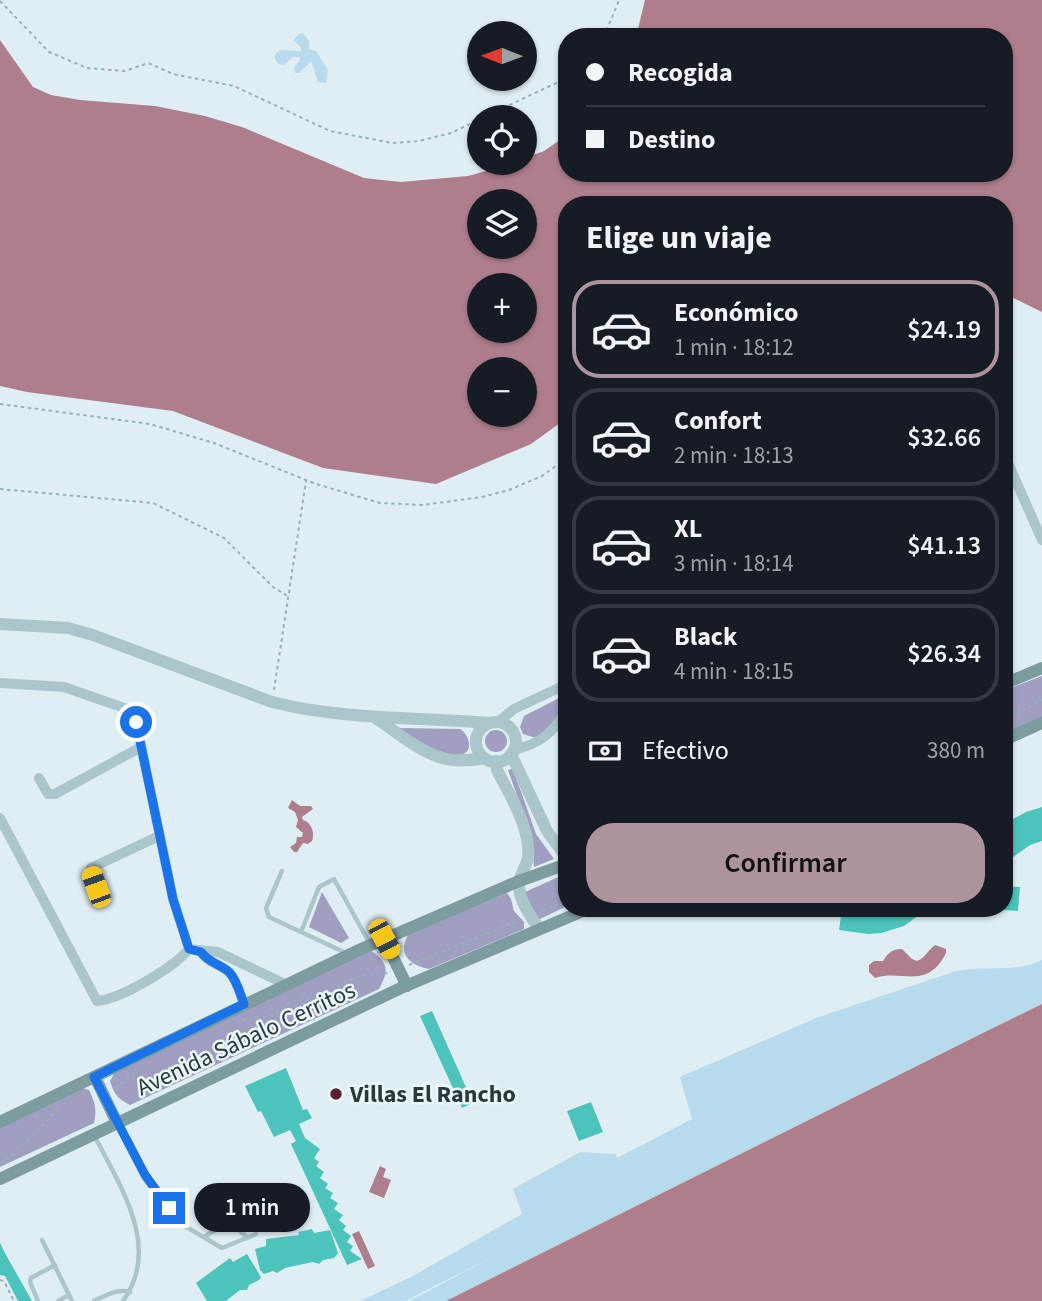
<!DOCTYPE html>
<html lang="es">
<meta charset="utf-8">
<style>
body{margin:0;font-family:"Source Sans 3",sans-serif;background:#242831;color:#f1f3f6;height:100vh;display:flex;flex-direction:column;font-size:26px;white-space:nowrap}
*{box-sizing:border-box;margin:0}
p{font-size:23px;color:#9ea1a6}
.icon{flex:none;width:38px;height:38px;fill:none;stroke:currentColor;stroke-width:2;stroke-linecap:round;stroke-linejoin:round}
.map{position:relative;flex:1;overflow:hidden}
.drawer{position:absolute;left:558px;top:196px;width:455px;height:721px;display:flex;flex-direction:column;background:#171b24;border-radius:28px;box-shadow:0 2px 5px #0004}
.drawer>*{flex:none}
.hud{position:absolute;left:558px;top:28px;width:455px;height:154px;border-radius:28px;box-shadow:0 2px 5px #0004;display:grid;align-content:center;height:154px;padding:0 28px;background:#171b24}
.needle{width:46px;rotate:271deg}
.controls{position:absolute;left:467px;top:21px;display:grid;gap:14px}
.controls a{display:grid;place-items:center;width:70px;height:70px;border-radius:50%;background:#171b24;box-shadow:0 2px 5px #0004;font-size:35px}
.end{position:absolute;width:32px;height:32px;margin:-16px;border:9px solid #1a73e8;background:#fff;box-shadow:0 0 0 4px #fff}
.from{border-radius:50%}
.bubble{position:absolute;height:49px;border-radius:24px;background:#171b24;box-shadow:0 2px 5px #0004;font-size:23px;font-weight:600;line-height:49px;text-align:center}
.car{position:absolute;width:21px;height:42px;margin:-21px -10px;border-radius:9px;box-shadow:0 0 5px 2px #0007;background:linear-gradient(#f5c518 24%,#345 0 40%,#f5c518 0 76%,#345 0 86%,#f5c518 0)}
.hud b{display:flex;align-items:center;gap:24px;height:66px;font-size:26px}
.hud b+b{border-top:2px solid #363941}
.hud i{width:18px;height:18px;background:#f1f3f6}
ul{padding:0;list-style:none}
li{display:flex;align-items:center;gap:21px;height:98px;margin:0 14px 10px;padding:0 14px;border:4px solid #363941;border-radius:28px}
li div{flex:1}
li b{display:block;font-size:26px}
li em{font-style:normal;font-weight:600}
li.active{border-color:#ad949c}
li>.icon{width:63px;height:63px;stroke-width:1.5}
h2{padding:0 28px;font-size:32px;line-height:84px}
.pay{display:flex;align-items:center;gap:18px;height:77px;padding:0 28px;font-size:26px}
.pay p{margin-inline-start:auto}
.action{display:flex;gap:14px;margin-top:auto;padding:14px 28px}
.action a{flex:1;height:80px;border-radius:28px;background:#ad949c;color:#111;font-size:28px;font-weight:600;line-height:80px;text-align:center}
.map>svg:first-child{display:block}
</style>
<div class="map">
<svg width="1042" height="1301" viewBox="0 0 1042 1301">
<rect width="100%" height="100%" fill="#dfeef3"/>
<path fill="#a09fc2" d="M 1042,676 L 1042,720 L 1005,735 L 1005,705 L 1011,702 L 1011,688 Z
M 567,694 C 564,712 551,730 536,738 L 523,734 L 520,727 L 524,716 Z
M 398,728 L 460,729 C 469,734 475,752 460,755 C 456,756 447,754 443,753 C 428,751 411,736 398,728 Z
M485 741a11 11 0 1 1 22 0a11 11 0 1 1-22 0Z
M 513,769 L 536,834 L 554,859 L 534,867 L 532,838 L 508,770 Z
M 565,874 L 567,906 L 538,920 L 532,914 L 525,892 Z
M 322,892 L 349,938 L 341,943 L 309,927 Z
M 507,893 L 511,899 L 514,911 L 524,922 L 524,929 L 429,969 C 408,965 397,953 409,933 Z
M 370,950 C 389,963 389,971 379,989 L 130,1105 C 118,1099 114,1094 110,1081 L 115,1072 Z
M 78,1087 L 89,1090 C 95,1102 97,1110 94,1123 L 0,1167 L 0,1124 Z"/>
<path fill="#b7daed" d="M 303,33 L 309,41 L 309,49 L 316,51 L 328,70 L 326,83 L 318,82 L 311,61 L 299,73 L 295,73 L 294,68 L 300,60 L 299,57 L 293,57 L 284,65 L 279,64 L 275,60 L 275,54 L 280,50 L 301,51 L 301,47 L 293,40 L 299,34 Z
M 1042,960 L 1042,1004 L 446,1301 L 409,1301 L 498,1254 L 405,1301 L 360,1301 L 411,1277 L 522,1214 L 513,1189 L 580,1152 L 616,1154 L 617,1158 L 692,1119 L 680,1077 L 816,1018 L 953,972 C 982,964 1014,974 1042,960 Z"/>
<path fill="#af7e8c" fill-rule="evenodd" d="M 645,0 L 1042,0 L 1042,312 L 1005,294 L 1004,205 L 567,205 L 567,418 L 531,444 L 436,484 L 323,468 L 173,411 L 27,392 L 0,386 L 0,40 L 33,87 L 51,95 L 80,100 L 155,106 L 205,116 L 242,127 L 364,178 L 401,182 L 468,176 L 514,163 L 525,163 L 525,158 L 544,151 L 567,135 L 567,173 L 1004,173 L 1004,37 L 636,37 ZM 480,201 L 525,201 L 525,247 L 480,247 ZM 480,285 L 525,285 L 525,331 L 480,331 ZM 480,369 L 525,369 L 525,415 L 480,415 Z
M 292,800 L 300,806 L 311,806 L 313,809 L 302,817 L 303,820 C 312,823 315,833 312,841 L 308,844 L 303,843 L 297,852 L 294,852 L 290,847 L 296,843 L 297,837 L 302,837 L 303,833 L 296,827 L 298,820 L 295,812 L 288,808 Z
M 935,945 L 946,949 L 946,953 C 927,991 902,969 875,978 L 869,972 L 869,965 L 874,961 L 883,961 C 888,953 892,949 902,949 L 912,959 L 917,961 C 925,958 928,950 935,945 Z
M 1042,1004 L 1042,1301 L 446,1301 L 987,1031 Z
M 380,1166 L 386,1169 L 383,1177 L 391,1180 L 384,1198 L 369,1192 Z
M 359,1231 L 375,1266 L 368,1269 L 352,1234 Z"/>
<path fill="#4cc4bb" d="M 1042,807 L 1042,841 L 1030,845 L 1009,860 L 1004,857 L 1004,824 L 1026,812 Z
M 1004,886 L 1020,887 L 1018,911 L 1004,910 Z
M 891,908 L 929,908 L 904,926 L 881,933 L 868,934 L 839,930 L 842,909 L 866,915 Z
M 432,1011 L 473,1103 L 462,1108 L 420,1016 Z
M 286,1068 L 303,1110 L 307,1109 L 312,1118 L 299,1124 L 305,1138 L 320,1149 L 314,1158 L 319,1162 L 316,1166 L 324,1172 L 320,1178 L 328,1184 L 325,1188 L 333,1193 L 330,1198 L 338,1203 L 334,1209 L 343,1215 L 339,1220 L 346,1226 L 343,1230 L 351,1236 L 347,1242 L 353,1246 L 350,1251 L 362,1259 L 347,1265 L 291,1144 L 296,1141 L 290,1130 L 274,1137 L 261,1111 L 258,1112 L 245,1086 Z
M 591,1102 L 603,1132 L 579,1141 L 567,1111 Z
M 312,1229 L 314,1233 L 330,1230 L 338,1253 L 334,1258 L 323,1260 L 319,1264 L 313,1262 L 285,1268 L 277,1273 L 273,1271 L 264,1274 L 260,1270 L 255,1249 L 266,1246 L 266,1239 L 299,1235 L 298,1232 Z
M 0,1243 L 6,1255 L 32,1301 L 18,1301 L 5,1276 L 0,1275 Z
M 247,1254 L 261,1277 L 259,1280 L 249,1285 L 247,1290 L 240,1290 L 226,1301 L 207,1301 L 196,1283 L 230,1258 L 233,1262 Z"/>
<g fill="none" stroke-linecap="round" stroke-linejoin="round">
<path stroke="#95b3b7" stroke-width="2" stroke-dasharray="3.5 3.5" stroke-linecap="butt" d="M 0,1 L 49,52 L 87,68 L 125,71 L 148,63 L 173,74 L 234,86 L 330,131 L 392,143 L 419,141 L 451,133 L 480,119
M 604,37 L 619,0
M 484,117 L 567,78
M 0,404 L 150,424 L 214,443 L 316,484 L 380,503 L 422,505 L 482,497 L 509,490 L 542,476 L 567,458
M 0,489 L 153,503 L 224,538 L 273,587 L 289,597
M 274,690 L 306,481
M 1004,721 L 1042,699
M 542,911 L 567,900
M 409,965 L 518,921
M 242,1019 C 280,1022 275,1006 303,997 C 325,1006 340,981 359,976 C 368,974 378,974 388,973
M 115,1088 L 138,1070
M 0,1163 L 14,1154 L 61,1106
M 0,1280 L 4,1281 L 14,1301"/>
<path stroke="#abc6cb" stroke-width="4.5" d="M 282,871 L 266,908 L 269,917 L 346,953
M 301,932 L 319,887 L 334,879 L 370,944
M 118,1124 L 145,1175 L 183,1225 L 222,1248 L 256,1234
M 94,1135 C 120,1186 162,1247 123,1301
M 204,1237 L 226,1223 L 233,1225 L 248,1238
M 42,1240 L 72,1301
M 38,1301 L 30,1282 L 31,1278 L 55,1265
M 58,1301 L 69,1295
M 94,1301 C 105,1296 117,1288 130,1292"/>
<path stroke="#abc6cb" stroke-width="10" d="M 1004,454 L 1042,540
M 0,683 L 64,687 L 127,709 L 133,714 L 136,721 L 173,899 L 189,949
M 498,722 L 514,709 L 567,684
M 513,750 C 540,744 553,733 567,710
M 39,778 L 48,794 L 55,794 L 141,747
M 0,818 L 97,1001 C 121,999 173,968 189,949
M 96,887 L 90,872 L 91,868 L 159,836
M 189,949 L 218,952 L 287,985
M 201,952 C 208,963 220,964 229,972 C 237,980 240,994 244,1004"/>
<path stroke="#abc6cb" stroke-width="12" d="M 0,624 L 68,628 L 93,635 L 272,702 C 343,720 418,717 491,723
M 374,717 C 396,731 420,753 446,759 C 459,762 472,760 484,758
M476 742a20 20 0 1 1 40 0a20 20 0 1 1-40 0Z
M 511,754 L 547,831 L 567,858
M 496,761 L 497,770 C 509,794 526,820 528,847 C 530,860 524,867 520,878 C 515,896 530,915 539,929"/>
<path stroke="#7c9d9f" stroke-width="12" d="M 1004,684 L 1042,668
M 1004,740 L 1042,723
M 384,939 L 407,986
M 95,1077 L 117,1123
M 0,1122 L 359,950 L 519,881 L 567,864
M 0,1179 L 401,988 L 590,908"/>
</g>
<g fill="none" stroke-linecap="round" stroke-linejoin="round">
<path stroke="#1a73e8" stroke-width="9" d="M 136,722 L 173,899 L 189,949 L 201,952 C 209,963 220,964 229,972 C 237,980 240,994 244,1004 L 94,1077 L 145,1175 L 169,1208"/>
</g>
<circle fill="#5a202e" stroke="#ecf7fa" stroke-width="2.5" cx="336" cy="1094" r="7"/>
<g text-anchor="middle" dominant-baseline="central" stroke-width="5" stroke-linejoin="round" paint-order="stroke">
<g font-size="24" fill="#2a3939" stroke="#ecf7fa">
<text transform="translate(246 1039) rotate(-25)">Avenida Sábalo Cerritos</text>
</g>
<g font-size="24" font-weight="bold" fill="#2a3939" stroke="#ecf7fa" text-anchor="start">
<text x="350" y="1094">Villas El Rancho</text>
</g>
</g>
</svg>
<div class="controls">
<a><svg class="needle" viewBox="-14 -14 28 28"><path d="M0-13l5 13h-10z" fill="#e53935"/><path d="M0 13l5-13h-10z" fill="#9ea1a6"/></svg></a>
<a><svg class="icon" aria-label="locate" viewBox="0 0 24 24"><circle cx="12" cy="12" r="6"/><path d="M12 2v4M12 18v4M2 12h4M18 12h4"/></svg></a>
<a><svg class="icon" aria-label="layers" viewBox="0 0 24 24"><path d="M12 4l9 5-9 5-9-5zM3 14l9 5 9-5"/></svg></a>
<a>+</a>
<a>−</a>
</div>
<i class="end from" style="left:136px;top:722px"></i>
<i class="end" style="left:169px;top:1208px"></i>
<div class="bubble" style="left:194px;top:1183px;width:116px">1 min</div>
<i class="car" style="left:96px;top:887px;rotate:340deg"></i>
<i class="car" style="left:384px;top:939px;rotate:152deg"></i>
<div class="hud">
<b><i class="from"></i>Recogida</b>
<b><i></i>Destino</b>
</div>
<section class="drawer">
<h2>Elige un viaje</h2>
<ul>
<li class="active"><svg class="icon" aria-label="car" viewBox="0 0 24 24"><path d="M5 17H2v-5l4-1 3-4h7l3 4 3 1v5h-3M9 17h6M6 11h13"/><circle cx="7" cy="17" r="2"/><circle cx="17" cy="17" r="2"/></svg><div><b>Económico</b><p>1 min · 18:12</p></div><em>$24.19</em></li>
<li><svg class="icon" aria-label="car" viewBox="0 0 24 24"><path d="M5 17H2v-5l4-1 3-4h7l3 4 3 1v5h-3M9 17h6M6 11h13"/><circle cx="7" cy="17" r="2"/><circle cx="17" cy="17" r="2"/></svg><div><b>Confort</b><p>2 min · 18:13</p></div><em>$32.66</em></li>
<li><svg class="icon" aria-label="car" viewBox="0 0 24 24"><path d="M5 17H2v-5l4-1 3-4h7l3 4 3 1v5h-3M9 17h6M6 11h13"/><circle cx="7" cy="17" r="2"/><circle cx="17" cy="17" r="2"/></svg><div><b>XL</b><p>3 min · 18:14</p></div><em>$41.13</em></li>
<li><svg class="icon" aria-label="car" viewBox="0 0 24 24"><path d="M5 17H2v-5l4-1 3-4h7l3 4 3 1v5h-3M9 17h6M6 11h13"/><circle cx="7" cy="17" r="2"/><circle cx="17" cy="17" r="2"/></svg><div><b>Black</b><p>4 min · 18:15</p></div><em>$26.34</em></li>
</ul>
<div class="pay"><svg class="icon" aria-label="cash" viewBox="0 0 24 24"><path d="M3 7h18v10H3z"/><circle cx="12" cy="12" r="2"/></svg>Efectivo<p>380 m</p></div>
<div class="action"><a>Confirmar</a></div>
</section>
</div>
